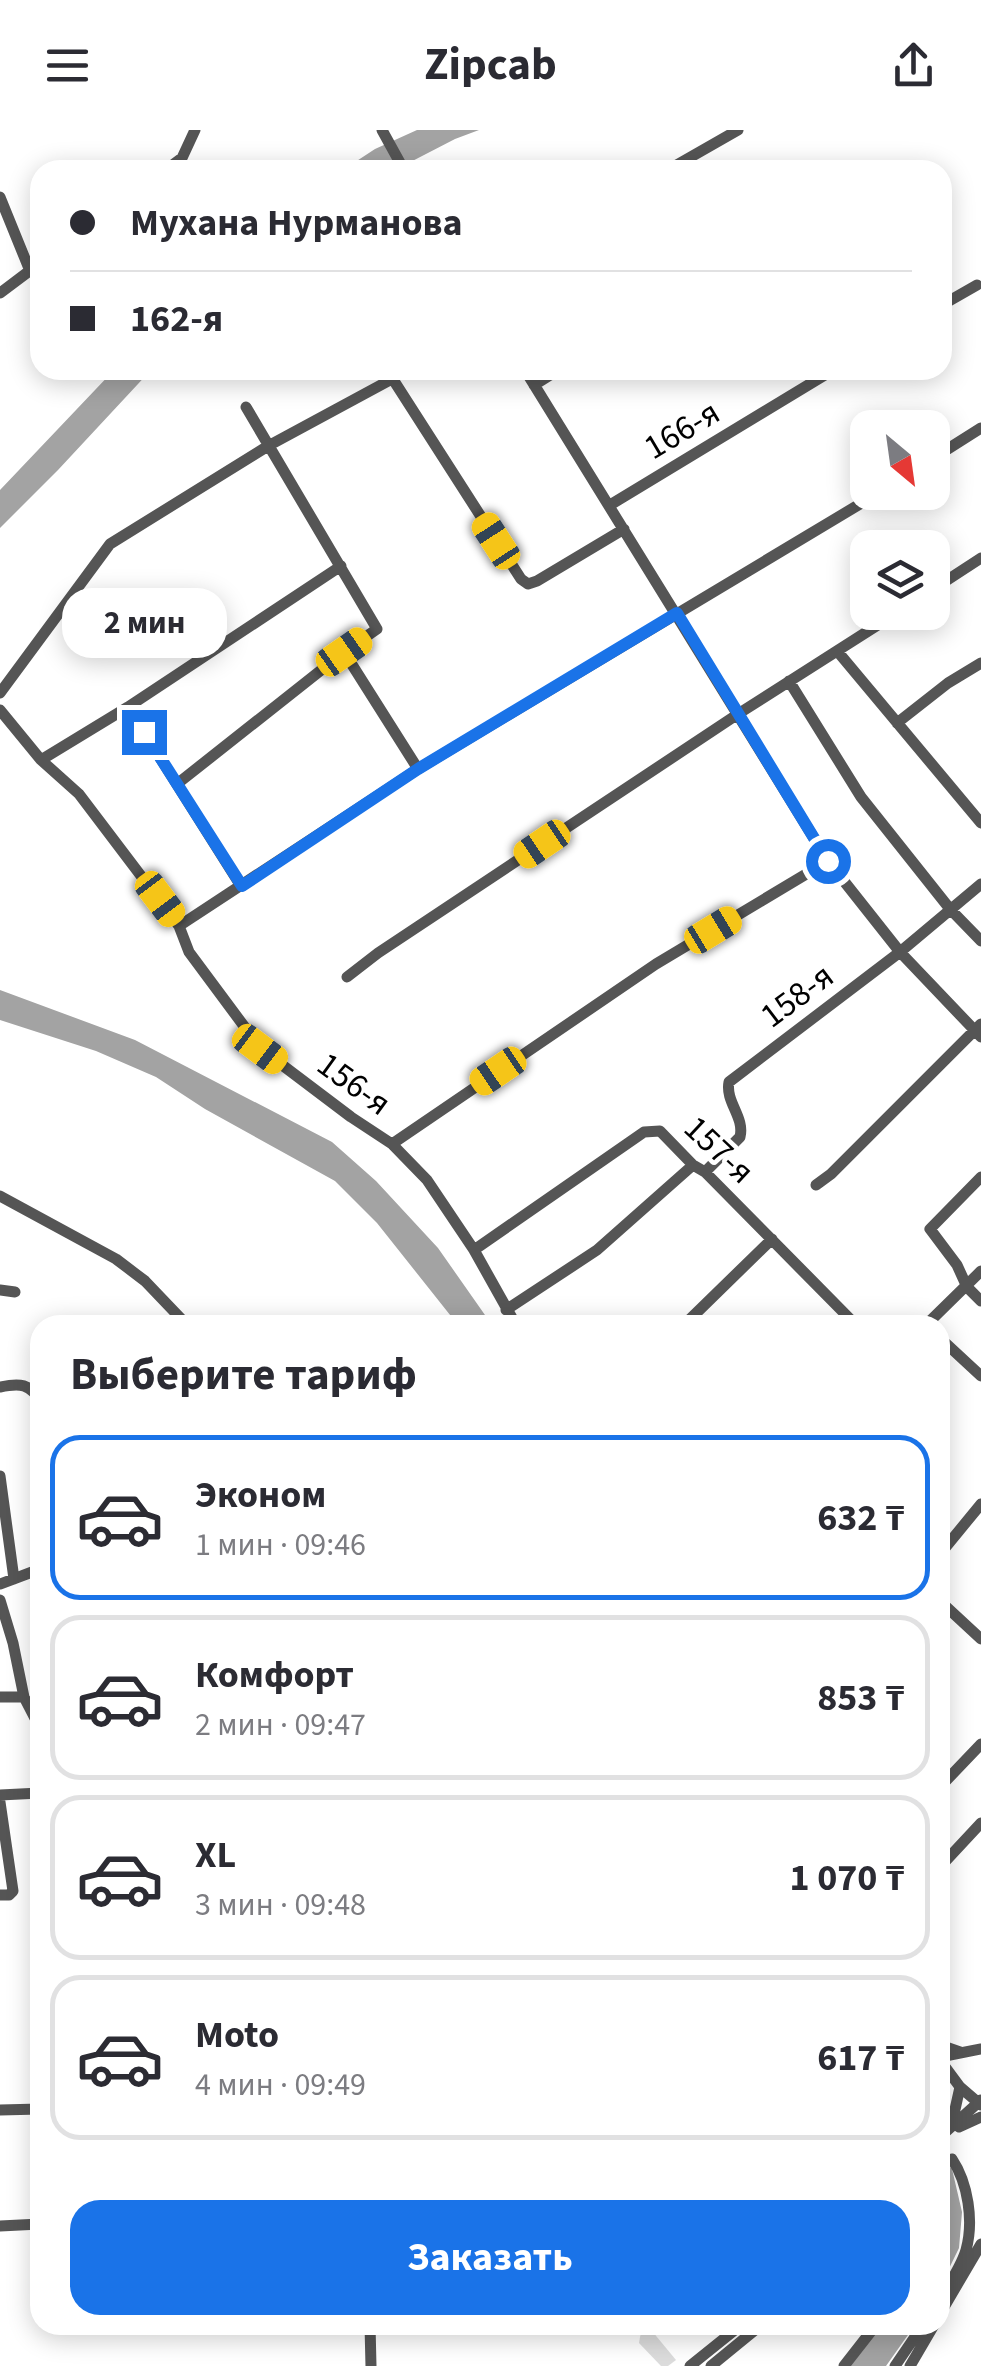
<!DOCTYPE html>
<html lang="ru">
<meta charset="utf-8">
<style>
body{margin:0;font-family:"Source Sans 3",sans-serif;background:#f2f2f3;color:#2b2b33;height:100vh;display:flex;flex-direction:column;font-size:38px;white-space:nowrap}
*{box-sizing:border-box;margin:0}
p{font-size:32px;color:#7c7c81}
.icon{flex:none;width:55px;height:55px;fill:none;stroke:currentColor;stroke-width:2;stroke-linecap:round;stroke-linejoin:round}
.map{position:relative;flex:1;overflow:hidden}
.drawer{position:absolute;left:30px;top:1185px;width:920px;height:1020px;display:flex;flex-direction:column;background:#fff;border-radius:30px;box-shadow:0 5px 25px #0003}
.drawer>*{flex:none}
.hud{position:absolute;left:30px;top:30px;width:922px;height:220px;border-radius:30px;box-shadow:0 5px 25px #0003;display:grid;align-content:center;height:220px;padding:0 40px;background:#fff}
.needle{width:65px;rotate:151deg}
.buttons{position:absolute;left:850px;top:280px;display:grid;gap:20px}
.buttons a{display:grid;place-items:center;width:100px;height:100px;border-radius:20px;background:#fff;box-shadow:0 5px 25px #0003;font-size:50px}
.end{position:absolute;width:45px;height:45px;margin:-22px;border:12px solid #1a73e8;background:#fff;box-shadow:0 0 0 5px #fff}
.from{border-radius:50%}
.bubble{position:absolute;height:70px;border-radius:30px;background:#fff;box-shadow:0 5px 25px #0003;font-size:32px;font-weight:700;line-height:70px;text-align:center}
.car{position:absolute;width:30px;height:60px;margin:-30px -15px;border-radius:12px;box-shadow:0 0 8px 2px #0007;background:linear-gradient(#f5c518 24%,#345 0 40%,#f5c518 0 76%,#345 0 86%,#f5c518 0)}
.hud b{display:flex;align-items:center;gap:35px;height:95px;font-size:38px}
.hud b+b{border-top:2px solid #e1e1e2}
.hud i{width:25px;height:25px;background:#2b2b33}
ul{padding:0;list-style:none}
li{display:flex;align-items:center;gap:30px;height:165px;margin:0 20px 15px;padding:0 20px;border:5px solid #e1e1e2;border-radius:30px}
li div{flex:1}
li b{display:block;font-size:38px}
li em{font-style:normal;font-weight:700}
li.active{border-color:#1a73e8}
li>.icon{width:90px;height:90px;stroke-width:1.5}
h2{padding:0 40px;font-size:45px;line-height:120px}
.button{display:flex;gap:20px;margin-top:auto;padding:20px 40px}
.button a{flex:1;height:115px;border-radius:30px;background:#1a73e8;color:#fff;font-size:40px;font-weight:700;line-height:115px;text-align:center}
header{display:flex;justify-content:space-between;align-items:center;height:130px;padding:0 40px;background:#fff;font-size:45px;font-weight:700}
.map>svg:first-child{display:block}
</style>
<header><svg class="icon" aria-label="menu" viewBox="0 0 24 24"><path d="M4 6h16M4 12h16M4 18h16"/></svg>Zipcab<svg class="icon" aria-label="share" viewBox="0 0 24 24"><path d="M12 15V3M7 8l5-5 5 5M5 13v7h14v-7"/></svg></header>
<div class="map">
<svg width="981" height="2236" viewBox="0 0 981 2236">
<rect width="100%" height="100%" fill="#fff"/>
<path fill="#dcdcdc" d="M 647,2195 L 676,2230 L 668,2236 L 661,2236 L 639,2213 L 642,2196 Z"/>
<path fill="#a3a3a3" d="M 417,0 L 479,0 L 455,9 L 395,40 L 343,40 L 375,19 Z
M 114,240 L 151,240 L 58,340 L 0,398 L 0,360 Z
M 0,860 L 135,910 L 332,1012 L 376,1051 L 438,1118 L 492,1195 L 458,1195 L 377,1093 L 335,1051 L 205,979 L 156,947 L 96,921 L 0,890 Z
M 940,2027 L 952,2039 L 962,2082 L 959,2118 L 940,2157 Z
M 882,2195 L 915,2195 L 886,2236 L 849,2236 Z"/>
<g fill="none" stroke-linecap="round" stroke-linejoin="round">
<path stroke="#555" stroke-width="11" d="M 382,0 L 404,40
M 166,40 L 182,28 L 195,0
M 668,40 L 738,0
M 0,67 L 30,141
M 0,163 L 40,133
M 942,175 L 977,155
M 387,240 L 521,449 L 528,454 L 537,451 L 624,399
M 525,240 L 828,731 L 900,822 L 981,907
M 534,255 L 558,240
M 246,277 L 377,499 L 344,522 L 418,639
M 932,329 L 981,298
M 610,375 L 833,240
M 932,460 L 981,428
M 838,522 L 981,693
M 789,551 L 861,667 L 950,779 L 981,811
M 0,563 L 110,414 L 268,316 L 392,249
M 128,577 L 241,756
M 0,580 L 41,630 L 79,664 L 179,796 L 189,822 L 261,919 L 351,987 L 392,1014 L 427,1050 L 474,1120 L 516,1195
M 897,593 L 948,553 L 981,533
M 41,630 L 128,577 L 341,436
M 177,654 L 344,522
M 179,796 L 418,639 L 880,362
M 347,847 L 378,823 L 738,584 L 898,482
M 392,1014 L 656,834 L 828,731
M 705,1042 L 740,1007 C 745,987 725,972 729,952 L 900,822 L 981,754
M 981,1047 L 930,1099 L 957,1135 L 967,1157 L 981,1171
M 816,1055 L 831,1044 L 981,894
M 0,1066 L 116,1129 L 145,1151 L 187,1195
M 474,1120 L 644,1002 L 660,1001 L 693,1035 L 705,1042 L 856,1195
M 0,1160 L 15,1162
M 506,1180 L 597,1120 L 693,1035
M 684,1195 L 772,1109
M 926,1195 L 981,1141
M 940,1208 L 981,1246
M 0,1257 C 19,1253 31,1253 40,1272
M 0,1346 L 14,1449
M 940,1424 L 981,1374
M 0,1454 L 40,1439
M 0,1470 L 13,1513 L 24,1567 L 40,1598
M 940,1471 L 981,1509
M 0,1567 L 24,1567
M 940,1657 L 981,1614
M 0,1665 L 40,1663
M 0,1672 L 13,1761 L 9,1765 L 0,1765
M 940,1737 L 981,1693
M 940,1915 L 960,1922
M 940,1927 L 981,1919
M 940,1930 L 960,1957 L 981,1975
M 0,1980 L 40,1979
M 947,1997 L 954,1984 L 960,1957
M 959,1997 L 981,1987
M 940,2007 L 981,1970
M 0,2096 L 40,2094
M 940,2169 C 949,2154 961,2137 966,2120 C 974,2091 968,2053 952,2029
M 940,2184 L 981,2114
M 370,2195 L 371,2236
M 690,2236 L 741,2195
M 711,2236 L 761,2195
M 844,2236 L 876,2195
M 895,2236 L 923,2195
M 910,2236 L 934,2195"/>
</g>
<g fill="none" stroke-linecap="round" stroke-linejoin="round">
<path stroke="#1a73e8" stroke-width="12" d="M 144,602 L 242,756 L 418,639 L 677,483 L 828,731"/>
</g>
<g text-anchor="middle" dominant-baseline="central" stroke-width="9" stroke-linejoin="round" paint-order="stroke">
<g font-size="35" fill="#000" stroke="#fff">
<text transform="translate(682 300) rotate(-31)">166-я</text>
<text transform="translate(797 866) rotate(-37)">158-я</text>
<text transform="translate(354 954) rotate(36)">156-я</text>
<text transform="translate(719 1020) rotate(43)">157-я</text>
</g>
</g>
</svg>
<div class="buttons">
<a><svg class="needle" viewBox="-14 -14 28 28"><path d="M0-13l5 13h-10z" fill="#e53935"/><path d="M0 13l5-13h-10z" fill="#7c7c81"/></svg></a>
<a><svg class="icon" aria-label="layers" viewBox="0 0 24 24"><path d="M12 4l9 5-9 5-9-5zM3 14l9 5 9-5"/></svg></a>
</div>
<i class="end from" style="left:828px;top:731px"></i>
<i class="end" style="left:144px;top:602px"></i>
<div class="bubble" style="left:62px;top:458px;width:165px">2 мин</div>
<i class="car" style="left:496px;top:411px;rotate:327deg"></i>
<i class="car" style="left:344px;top:522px;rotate:55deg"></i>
<i class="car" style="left:542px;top:714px;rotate:236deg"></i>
<i class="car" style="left:160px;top:769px;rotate:143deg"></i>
<i class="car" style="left:713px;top:800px;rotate:59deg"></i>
<i class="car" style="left:260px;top:919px;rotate:127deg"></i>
<i class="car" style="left:498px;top:941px;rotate:236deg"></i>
<div class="hud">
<b><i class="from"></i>Мухана Нурманова</b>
<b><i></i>162-я</b>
</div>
<section class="drawer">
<h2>Выберите тариф</h2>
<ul>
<li class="active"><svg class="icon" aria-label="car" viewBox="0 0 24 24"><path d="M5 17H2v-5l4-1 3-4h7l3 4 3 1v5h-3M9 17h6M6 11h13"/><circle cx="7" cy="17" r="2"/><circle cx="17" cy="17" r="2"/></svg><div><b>Эконом</b><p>1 мин · 09:46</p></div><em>632 ₸</em></li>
<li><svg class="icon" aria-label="car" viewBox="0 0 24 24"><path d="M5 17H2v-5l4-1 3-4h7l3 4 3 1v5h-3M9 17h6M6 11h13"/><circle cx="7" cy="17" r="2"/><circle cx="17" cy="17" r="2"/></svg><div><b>Комфорт</b><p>2 мин · 09:47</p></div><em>853 ₸</em></li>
<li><svg class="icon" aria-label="car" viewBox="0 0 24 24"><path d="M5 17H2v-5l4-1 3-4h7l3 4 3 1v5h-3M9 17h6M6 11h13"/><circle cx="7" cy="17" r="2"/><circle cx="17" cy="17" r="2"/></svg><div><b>XL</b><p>3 мин · 09:48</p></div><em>1 070 ₸</em></li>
<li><svg class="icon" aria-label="car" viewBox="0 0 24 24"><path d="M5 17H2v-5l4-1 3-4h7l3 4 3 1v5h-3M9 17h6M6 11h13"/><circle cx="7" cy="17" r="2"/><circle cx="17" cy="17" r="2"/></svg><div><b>Moto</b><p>4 мин · 09:49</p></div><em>617 ₸</em></li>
</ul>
<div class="button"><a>Заказать</a></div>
</section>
</div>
